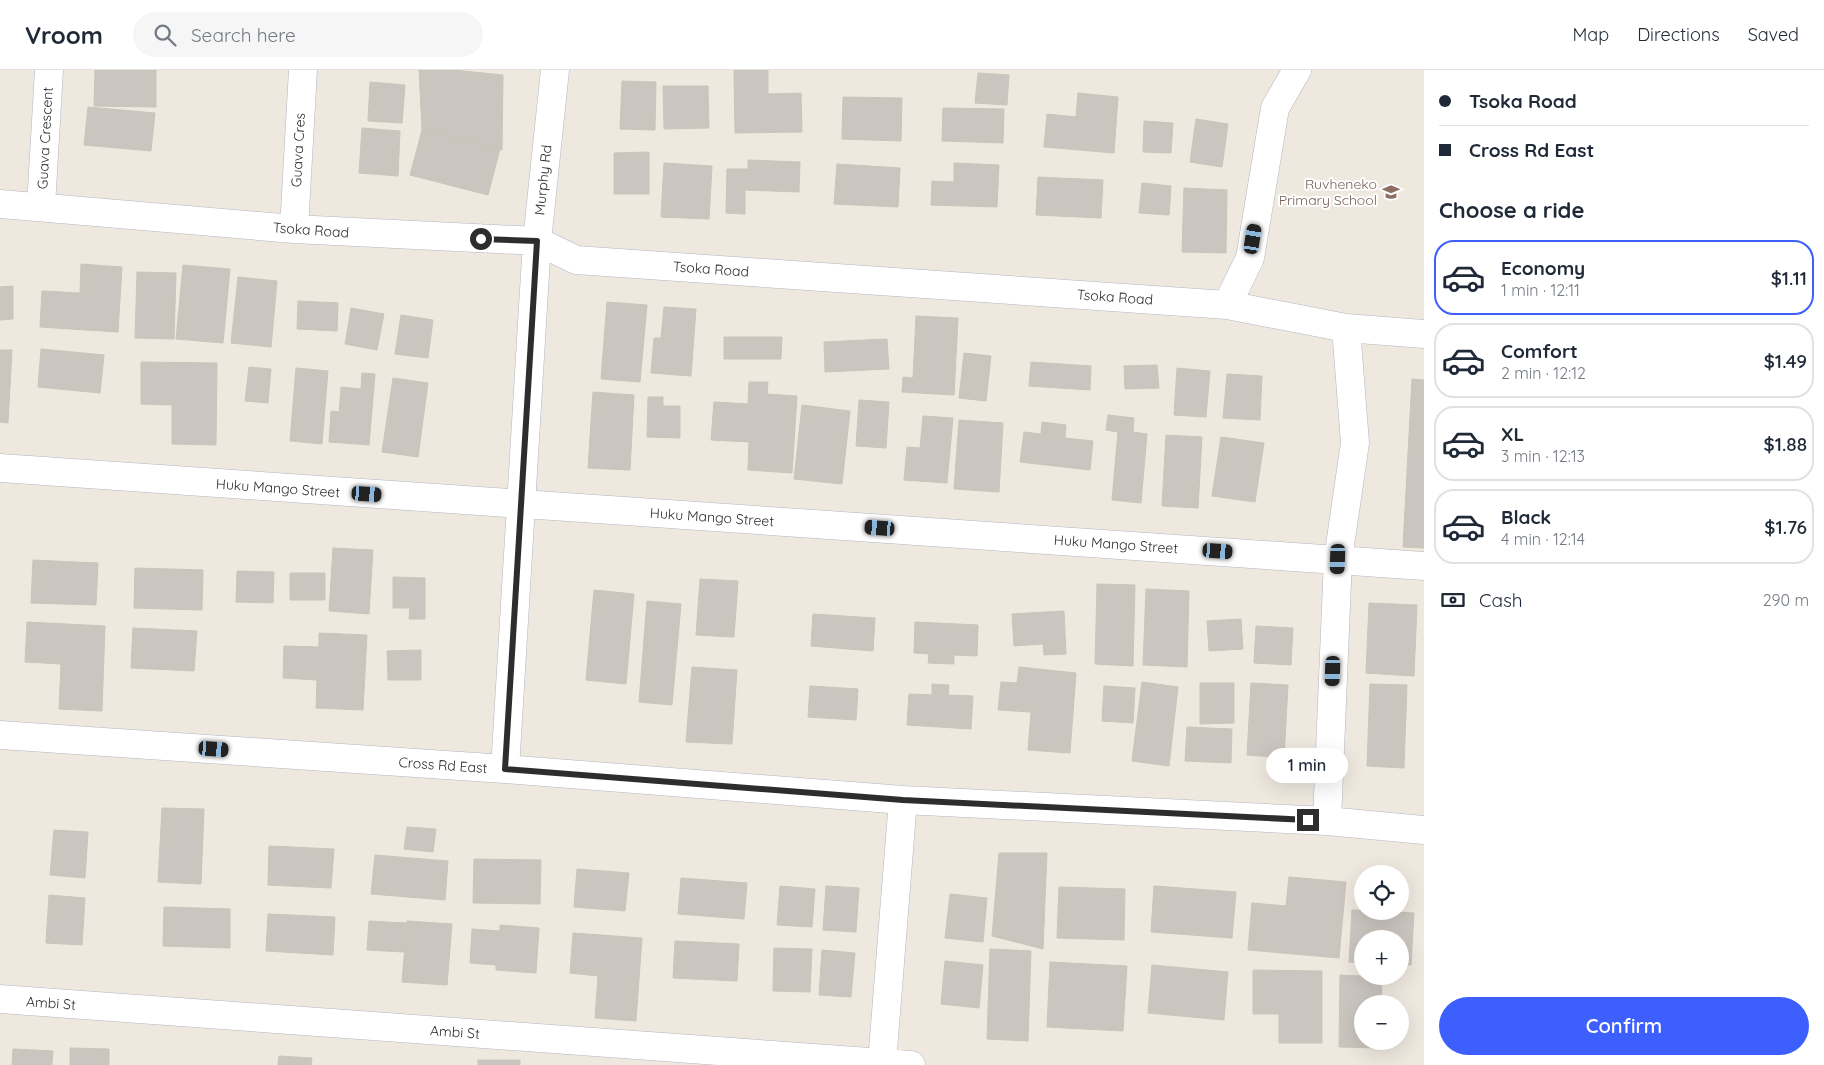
<!DOCTYPE html>
<meta charset="utf-8">
<style>
body{margin:0;font-family:Quicksand,sans-serif;background:#f6f6f7;color:#1f2937;height:100vh;display:flex;flex-direction:column;font-size:19px;white-space:nowrap}
*{box-sizing:border-box;margin:0}
p{font-size:16px;color:#747a83}
.icon{flex:none;width:28px;height:28px;fill:none;stroke:currentColor;stroke-width:2;stroke-linecap:round;stroke-linejoin:round}
.map{position:relative;flex:1;overflow:hidden}
.sheet{display:flex;flex-direction:column;background:#fff;width:400px}
.sheet>*{flex:none}
.guide{display:grid;align-content:center;height:110px;padding:0 15px;background:#fff}
.fabs{position:absolute;left:1354px;top:795px;display:grid;gap:10px}
.fabs a{display:grid;place-items:center;width:55px;height:55px;border-radius:50%;background:#fff;box-shadow:0 5px 20px #0002;font-size:25px}
.end{position:absolute;width:22px;height:22px;margin:-11px;border:6px solid #2d2d2d;background:#fff;box-shadow:0 0 0 2px #fff}
.from{border-radius:50%}
.bubble{position:absolute;height:35px;border-radius:18px;background:#fff;box-shadow:0 5px 20px #0002;font-size:16px;font-weight:600;line-height:35px;text-align:center}
.car{position:absolute;width:15px;height:30px;margin:-15px -8px;border-radius:6px;box-shadow:0 0 4px 1px #0007;background:linear-gradient(#222 24%,#8ab4d8 0 40%,#222 0 76%,#8ab4d8 0 86%,#222 0)}
.guide b{display:flex;align-items:center;gap:18px;height:48px;font-size:19px}
.guide b+b{border-top:1px solid #e0e1e3}
.guide i{width:12px;height:12px;background:#1f2937}
ul{padding:0;list-style:none}
li{display:flex;align-items:center;gap:15px;height:75px;margin:0 10px 8px;padding:0 5px;border:2px solid #e0e1e3;border-radius:20px}
li div{flex:1}
li b{display:block;font-size:19px}
li em{font-style:normal;font-weight:600}
li.on{border-color:#3d5ffe}
li>.icon{width:45px;height:45px;stroke-width:1.5}
h2{padding:0 15px;font-size:22px;line-height:60px}
.pay{display:flex;align-items:center;gap:12px;height:55px;padding:0 15px;font-size:19px}
.pay p{margin-inline-start:auto}
.button{display:flex;gap:10px;margin-top:auto;padding:10px 15px}
.button a{flex:1;height:58px;border-radius:30px;background:#3d5ffe;color:#fff;font-size:20px;font-weight:600;line-height:58px;text-align:center}
header{display:flex;align-items:center;gap:30px;box-sizing:border-box;height:70px;padding:0 25px;background:#fff;border-bottom:1px solid #e0e1e3}
header strong{font-size:24px}
nav{display:flex;gap:28px;margin-inline-start:auto;font-size:18px}
.search{width:350px;height:45px;background:#f6f6f7;display:flex;align-items:center;gap:12px;box-sizing:border-box;padding:0 18px;border-radius:28px;color:#747a83;font-size:19px}
main{display:flex;flex:1;min-height:0}
.map>svg:first-child{display:block}
</style>
<header>
<strong>Vroom</strong>
<div class="search"><svg class="icon" aria-label="search" viewBox="0 0 24 24"><circle cx="10" cy="10" r="6"/><path d="M15 15l6 6"/></svg>Search here</div>
<nav><a>Map</a><a>Directions</a><a>Saved</a></nav>
</header>
<main>
<div class="map">
<svg width="1424" height="995" viewBox="0 0 1424 995">
<rect width="100%" height="100%" fill="#efe8df"/>
<path fill="#cac5bf" stroke="#cac4b9" d="M 95,0 L 156,0 L 156,37 L 94,36 Z
M 419,0 L 454,0 L 503,5 L 502,80 L 422,60 Z
M 734,0 L 768,0 L 768,24 L 801,23 L 802,62 L 735,63 Z
M 978,3 L 1009,5 L 1007,35 L 975,33 Z
M 622,11 L 656,12 L 655,60 L 620,59 Z
M 370,12 L 405,15 L 402,53 L 368,51 Z
M 663,16 L 708,16 L 709,58 L 664,59 Z
M 1078,23 L 1118,27 L 1114,83 L 1044,77 L 1047,44 L 1076,47 Z
M 843,27 L 902,28 L 901,71 L 842,69 Z
M 88,37 L 155,43 L 151,81 L 84,75 Z
M 943,38 L 1004,39 L 1003,73 L 942,71 Z
M 1196,49 L 1228,54 L 1222,97 L 1190,92 Z
M 1144,51 L 1173,53 L 1171,83 L 1143,82 Z
M 362,58 L 400,61 L 398,106 L 359,103 Z
M 422,60 L 500,79 L 488,125 L 410,105 Z
M 649,82 L 649,124 L 614,124 L 614,83 Z
M 748,90 L 800,92 L 799,122 L 745,120 L 745,144 L 726,143 L 727,99 L 748,99 Z
M 664,93 L 712,96 L 709,149 L 661,147 Z
M 954,93 L 999,95 L 997,137 L 931,135 L 932,111 L 954,112 Z
M 837,94 L 900,98 L 898,137 L 834,134 Z
M 1038,107 L 1103,110 L 1101,148 L 1036,145 Z
M 1142,113 L 1171,116 L 1169,145 L 1139,143 Z
M 1184,118 L 1227,120 L 1226,183 L 1182,182 Z
M 81,194 L 122,197 L 118,262 L 40,257 L 42,221 L 80,223 Z
M 183,195 L 230,199 L 223,273 L 176,269 Z
M 137,202 L 176,203 L 174,269 L 135,268 Z
M 238,207 L 277,211 L 271,277 L 231,273 Z
M 13,216 L 13,249 L 0,250 L 0,217 Z
M 298,231 L 338,233 L 337,261 L 297,259 Z
M 607,232 L 647,235 L 640,312 L 601,309 Z
M 664,237 L 696,239 L 691,306 L 651,303 L 654,268 L 661,268 Z
M 351,238 L 384,244 L 377,280 L 345,274 Z
M 401,245 L 433,250 L 428,288 L 395,284 Z
M 916,246 L 958,248 L 954,325 L 902,322 L 903,307 L 913,308 Z
M 724,267 L 782,267 L 781,289 L 724,289 Z
M 887,269 L 889,299 L 825,302 L 824,272 Z
M 41,279 L 104,285 L 100,323 L 38,317 Z
M 0,280 L 12,280 L 8,353 L 0,352 Z
M 964,283 L 991,286 L 986,331 L 959,328 Z
M 141,292 L 217,293 L 216,375 L 172,374 L 172,335 L 141,334 Z
M 1031,292 L 1091,296 L 1090,320 L 1029,316 Z
M 1157,295 L 1159,318 L 1125,319 L 1124,296 Z
M 249,297 L 271,299 L 268,333 L 245,331 Z
M 296,298 L 328,301 L 322,374 L 290,371 Z
M 1177,298 L 1210,301 L 1206,347 L 1174,345 Z
M 362,303 L 375,304 L 369,375 L 329,372 L 331,341 L 339,342 L 341,317 L 361,319 Z
M 1227,304 L 1262,306 L 1260,350 L 1223,348 Z
M 393,308 L 428,313 L 418,387 L 382,382 Z
M 1412,309 L 1424,310 L 1424,478 L 1403,477 Z
M 749,312 L 768,312 L 767,324 L 797,326 L 792,403 L 748,400 L 749,372 L 711,370 L 714,332 L 748,334 Z
M 593,322 L 634,325 L 630,400 L 588,398 Z
M 648,327 L 663,327 L 663,336 L 680,336 L 680,368 L 647,367 Z
M 859,330 L 889,332 L 886,378 L 856,376 Z
M 802,335 L 850,341 L 842,414 L 794,409 Z
M 1108,345 L 1134,348 L 1133,362 L 1147,364 L 1141,433 L 1112,430 L 1118,362 L 1106,360 Z
M 923,346 L 953,348 L 947,413 L 904,410 L 907,377 L 920,378 Z
M 959,350 L 1003,353 L 999,422 L 954,419 Z
M 1042,352 L 1066,355 L 1065,368 L 1093,371 L 1090,400 L 1020,392 L 1024,362 L 1041,364 Z
M 1166,365 L 1202,367 L 1198,438 L 1162,436 Z
M 1221,367 L 1264,373 L 1255,432 L 1212,426 Z
M 333,478 L 373,480 L 369,544 L 329,541 Z
M 33,490 L 98,493 L 96,535 L 31,533 Z
M 135,498 L 203,500 L 202,540 L 134,538 Z
M 237,501 L 274,502 L 273,533 L 236,532 Z
M 290,503 L 325,503 L 325,530 L 290,530 Z
M 393,507 L 425,508 L 425,549 L 409,549 L 410,538 L 393,538 Z
M 700,509 L 738,511 L 734,567 L 696,565 Z
M 1097,514 L 1135,515 L 1133,596 L 1095,594 Z
M 1146,519 L 1189,521 L 1187,597 L 1143,595 Z
M 594,520 L 634,524 L 626,614 L 586,610 Z
M 647,531 L 681,534 L 672,635 L 639,632 Z
M 1369,533 L 1417,535 L 1414,606 L 1366,603 Z
M 1064,541 L 1066,584 L 1044,585 L 1043,574 L 1014,576 L 1012,544 Z
M 813,544 L 875,548 L 873,581 L 811,576 Z
M 1241,549 L 1243,579 L 1209,581 L 1207,551 Z
M 27,552 L 105,556 L 102,641 L 59,639 L 61,594 L 25,592 Z
M 915,552 L 978,555 L 977,586 L 954,585 L 954,594 L 928,593 L 929,584 L 914,583 Z
M 1256,556 L 1293,558 L 1291,595 L 1254,593 Z
M 133,558 L 197,561 L 194,601 L 131,598 Z
M 319,563 L 367,565 L 363,640 L 316,638 L 317,610 L 283,608 L 284,576 L 319,577 Z
M 421,580 L 421,610 L 388,610 L 387,581 Z
M 692,597 L 737,600 L 732,674 L 686,672 Z
M 1019,597 L 1076,603 L 1070,683 L 1028,680 L 1031,642 L 998,640 L 1001,612 L 1017,613 Z
M 1142,612 L 1178,617 L 1169,696 L 1132,691 Z
M 1200,613 L 1234,613 L 1234,653 L 1200,654 Z
M 1251,613 L 1288,615 L 1284,688 L 1247,685 Z
M 932,614 L 949,615 L 948,625 L 973,626 L 971,659 L 907,655 L 909,624 L 932,625 Z
M 1370,614 L 1407,615 L 1404,698 L 1367,696 Z
M 810,616 L 858,619 L 856,650 L 808,647 Z
M 1104,616 L 1135,618 L 1133,653 L 1102,651 Z
M 1187,657 L 1232,659 L 1231,693 L 1185,691 Z
M 162,738 L 204,739 L 201,814 L 158,812 Z
M 407,757 L 436,759 L 433,782 L 404,779 Z
M 54,760 L 88,762 L 85,808 L 50,805 Z
M 269,776 L 334,779 L 331,818 L 268,815 Z
M 999,783 L 1047,783 L 1043,879 L 992,866 Z
M 375,785 L 448,791 L 445,830 L 371,824 Z
M 474,789 L 541,790 L 540,834 L 473,833 Z
M 577,799 L 629,803 L 625,841 L 574,837 Z
M 1289,807 L 1346,812 L 1339,888 L 1248,880 L 1252,833 L 1286,836 Z
M 681,808 L 747,813 L 744,849 L 678,844 Z
M 780,816 L 815,819 L 812,857 L 777,855 Z
M 826,816 L 859,818 L 856,862 L 823,860 Z
M 1154,816 L 1236,822 L 1232,868 L 1151,862 Z
M 1059,817 L 1125,819 L 1124,870 L 1057,868 Z
M 950,824 L 987,828 L 983,872 L 945,868 Z
M 49,825 L 85,828 L 82,875 L 46,873 Z
M 164,837 L 230,839 L 230,878 L 163,876 Z
M 1352,840 L 1414,843 L 1411,895 L 1400,895 L 1400,869 L 1362,869 L 1362,893 L 1349,892 Z
M 268,844 L 335,847 L 333,885 L 266,881 Z
M 369,851 L 406,853 L 404,882 L 367,880 Z
M 407,851 L 452,854 L 447,915 L 402,912 Z
M 500,855 L 539,858 L 536,903 L 496,900 L 496,895 L 470,893 L 472,859 L 500,861 Z
M 573,863 L 642,868 L 636,951 L 595,948 L 598,906 L 570,903 Z
M 675,871 L 739,874 L 737,911 L 673,908 Z
M 774,878 L 812,879 L 810,922 L 773,921 Z
M 990,879 L 1031,881 L 1028,971 L 987,969 Z
M 822,880 L 855,883 L 851,927 L 819,925 Z
M 945,891 L 983,895 L 979,938 L 941,934 Z
M 1050,892 L 1127,896 L 1123,961 L 1047,957 Z
M 1152,895 L 1228,902 L 1224,950 L 1148,943 Z
M 1253,900 L 1322,901 L 1322,973 L 1279,973 L 1279,944 L 1253,944 Z
M 1340,905 L 1382,907 L 1381,934 L 1362,934 L 1362,971 L 1380,971 L 1380,978 L 1339,977 Z
M 70,978 L 109,979 L 109,995 L 70,995 Z
M 13,979 L 53,981 L 52,995 L 12,995 Z
M 279,986 L 312,988 L 311,995 L 278,995 Z
M 478,990 L 520,990 L 520,995 L 478,995 Z"/>
<g fill="none" stroke-linecap="round" stroke-linejoin="round">
<g stroke="#b3b6c0" stroke-width="29">
<path id="street" d="M 0,134 L 294,159 L 537,171 L 576,190 L 1227,235 L 1346,258 L 1424,264
M 41,136 L 49,0
M 294,159 L 303,0
M 1227,235 L 1250,188 L 1275,38 L 1297,0
M 0,398 L 1424,496
M 0,665 L 505,699 L 903,730 L 1327,751 L 1424,760
M 505,699 L 537,171 L 555,0
M 1327,751 L 1338,489 L 1355,373 L 1346,258
M 0,929 L 911,995
M 882,993 L 903,730"/>
</g>
<use href="#street" stroke="#fff" stroke-width="28"/>
</g>
<g fill="none" stroke-linecap="round" stroke-linejoin="round">
<path stroke="#2d2d2d" stroke-width="6" d="M 481,169 L 537,171 L 505,699 L 903,730 L 1308,750"/>
</g>
<defs>
<g id="school-bare" transform="scale(1.35)"><path d="M0-5L7-2L0 1L-7-2ZM-4 1L0 2.5L4 1V4Q0 6-4 4Z" fill="#8d6e63" stroke="#fff" stroke-width="2.5" paint-order="stroke"/></g>
</defs>
<g fill-rule="evenodd">
<use href="#school-bare" x="1391" y="122"/>
</g>
<g text-anchor="middle" dominant-baseline="central" stroke-width="4" stroke-linejoin="round" paint-order="stroke">
<g font-size="14" fill="#2d2d2d" stroke="#fff">
<text transform="translate(45 68) rotate(-87)">Guava Crescent</text>
<text transform="translate(298 80) rotate(-87)">Guava Cres</text>
<text transform="translate(543 110) rotate(-84)">Murphy Rd</text>
<text transform="translate(311 160) rotate(4)">Tsoka Road</text>
<text transform="translate(711 199) rotate(4)">Tsoka Road</text>
<text transform="translate(1115 227) rotate(4)">Tsoka Road</text>
<text transform="translate(278 418) rotate(4)">Huku Mango Street</text>
<text transform="translate(712 447) rotate(4)">Huku Mango Street</text>
<text transform="translate(1116 474) rotate(4)">Huku Mango Street</text>
<text transform="translate(443 695) rotate(4)">Cross Rd East</text>
<text transform="translate(51 933) rotate(4)">Ambi St</text>
<text transform="translate(455 962) rotate(4)">Ambi St</text>
</g>
<g font-size="14" fill="#785e54" stroke="#fff" text-anchor="end">
<text x="1377" y="114">Ruvheneko<tspan x="1377" dy="16">Primary School</tspan></text>
</g>
</g>
</svg>
<div class="fabs">
<a><svg class="icon" aria-label="locate" viewBox="0 0 24 24"><circle cx="12" cy="12" r="6"/><path d="M12 2v4M12 18v4M2 12h4M18 12h4"/></svg></a>
<a>+</a>
<a>−</a>
</div>
<i class="end from" style="left:481px;top:169px"></i>
<i class="end" style="left:1308px;top:750px"></i>
<div class="bubble" style="left:1266px;top:678px;width:82px">1 min</div>
<i class="car" style="left:1253px;top:169px;rotate:9deg"></i>
<i class="car" style="left:367px;top:424px;rotate:94deg"></i>
<i class="car" style="left:880px;top:458px;rotate:274deg"></i>
<i class="car" style="left:1218px;top:481px;rotate:94deg"></i>
<i class="car" style="left:1338px;top:489px;rotate:182deg"></i>
<i class="car" style="left:1333px;top:601px;rotate:182deg"></i>
<i class="car" style="left:214px;top:679px;rotate:94deg"></i>
</div>
<section class="sheet">
<div class="guide">
<b><i class="from"></i>Tsoka Road</b>
<b><i></i>Cross Rd East</b>
</div>
<h2>Choose a ride</h2>
<ul>
<li class="on"><svg class="icon" aria-label="car" viewBox="0 0 24 24"><path d="M5 17H2v-5l4-1 3-4h7l3 4 3 1v5h-3M9 17h6M6 11h13"/><circle cx="7" cy="17" r="2"/><circle cx="17" cy="17" r="2"/></svg><div><b>Economy</b><p>1 min · 12:11</p></div><em>$1.11</em></li>
<li><svg class="icon" aria-label="car" viewBox="0 0 24 24"><path d="M5 17H2v-5l4-1 3-4h7l3 4 3 1v5h-3M9 17h6M6 11h13"/><circle cx="7" cy="17" r="2"/><circle cx="17" cy="17" r="2"/></svg><div><b>Comfort</b><p>2 min · 12:12</p></div><em>$1.49</em></li>
<li><svg class="icon" aria-label="car" viewBox="0 0 24 24"><path d="M5 17H2v-5l4-1 3-4h7l3 4 3 1v5h-3M9 17h6M6 11h13"/><circle cx="7" cy="17" r="2"/><circle cx="17" cy="17" r="2"/></svg><div><b>XL</b><p>3 min · 12:13</p></div><em>$1.88</em></li>
<li><svg class="icon" aria-label="car" viewBox="0 0 24 24"><path d="M5 17H2v-5l4-1 3-4h7l3 4 3 1v5h-3M9 17h6M6 11h13"/><circle cx="7" cy="17" r="2"/><circle cx="17" cy="17" r="2"/></svg><div><b>Black</b><p>4 min · 12:14</p></div><em>$1.76</em></li>
</ul>
<div class="pay"><svg class="icon" aria-label="cash" viewBox="0 0 24 24"><path d="M3 7h18v10H3z"/><circle cx="12" cy="12" r="2"/></svg>Cash<p>290 m</p></div>
<div class="button"><a>Confirm</a></div>
</section>
</main>
